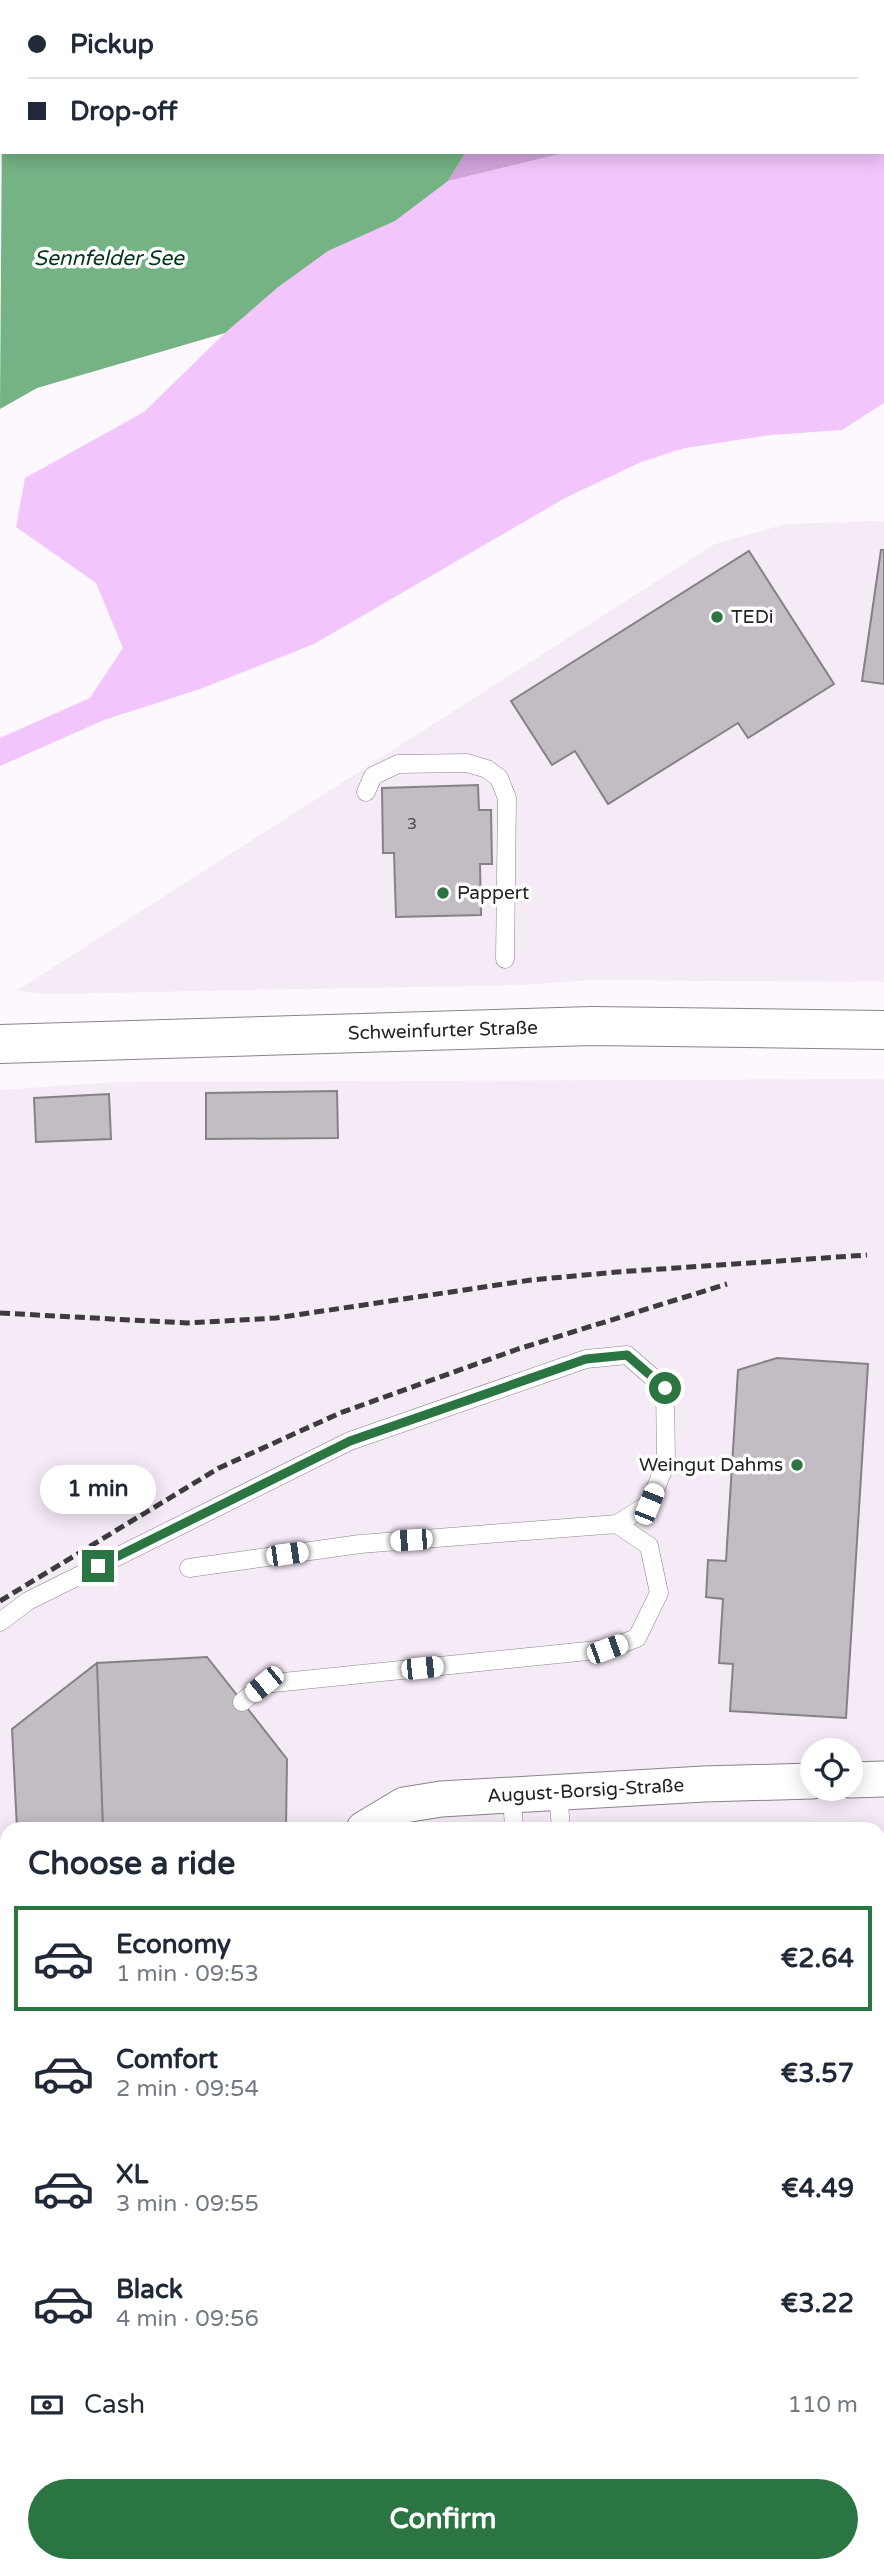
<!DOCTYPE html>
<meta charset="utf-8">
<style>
body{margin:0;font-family:"Varela Round",sans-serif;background:#f2f2f3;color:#1f2937;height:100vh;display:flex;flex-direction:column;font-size:26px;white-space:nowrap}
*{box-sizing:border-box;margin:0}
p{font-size:23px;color:#747a83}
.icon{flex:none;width:38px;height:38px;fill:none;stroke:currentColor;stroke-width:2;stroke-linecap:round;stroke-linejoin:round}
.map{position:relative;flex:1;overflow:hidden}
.sheet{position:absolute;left:0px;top:1822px;width:886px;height:751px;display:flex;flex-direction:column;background:#fff;border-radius:21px 21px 0 0;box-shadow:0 4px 18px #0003}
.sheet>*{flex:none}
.guide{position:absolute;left:0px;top:0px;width:886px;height:154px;box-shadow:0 4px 18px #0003;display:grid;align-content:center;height:154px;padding:0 28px;background:#fff}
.fabs{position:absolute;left:800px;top:1738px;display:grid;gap:14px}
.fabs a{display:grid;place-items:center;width:63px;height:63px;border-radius:50%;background:#fff;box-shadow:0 4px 18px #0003;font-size:35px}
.end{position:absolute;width:32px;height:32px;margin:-16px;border:9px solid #2b7543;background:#fff;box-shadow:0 0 0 4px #fff}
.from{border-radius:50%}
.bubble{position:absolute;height:49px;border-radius:24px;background:#fff;box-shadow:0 4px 18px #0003;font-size:23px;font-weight:700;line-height:49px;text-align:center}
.car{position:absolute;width:21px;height:42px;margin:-21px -10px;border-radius:9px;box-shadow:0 0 5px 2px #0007;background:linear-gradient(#fff 24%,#345 0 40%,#fff 0 76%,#345 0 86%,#fff 0)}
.guide b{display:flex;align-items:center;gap:24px;height:66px;font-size:26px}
.guide b+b{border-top:2px solid #e0e1e3}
.guide i{width:18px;height:18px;background:#1f2937}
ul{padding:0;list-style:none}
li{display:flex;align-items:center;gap:21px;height:105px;margin:0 14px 10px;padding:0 14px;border:4px solid transparent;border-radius:0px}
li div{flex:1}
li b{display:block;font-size:26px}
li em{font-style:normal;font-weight:700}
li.current{border-color:#2b7543}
li>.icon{width:63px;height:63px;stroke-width:1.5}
h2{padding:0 28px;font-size:32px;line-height:84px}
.pay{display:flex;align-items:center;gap:18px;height:77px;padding:0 28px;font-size:26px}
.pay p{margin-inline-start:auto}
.button{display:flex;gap:14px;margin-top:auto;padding:14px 28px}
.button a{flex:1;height:80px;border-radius:42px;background:#2b7543;color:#fff;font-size:28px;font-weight:700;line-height:80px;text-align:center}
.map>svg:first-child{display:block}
</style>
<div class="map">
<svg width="884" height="2571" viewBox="0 0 884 2571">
<rect width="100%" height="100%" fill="#fdf8fe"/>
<path fill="#f5ebf7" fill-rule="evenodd" d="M 875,521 L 884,522 L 884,982 L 593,980 L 521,985 L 51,994 L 16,991 L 715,544 L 786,524 Z
M 884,1079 L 884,2571 L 0,2571 L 0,1090 L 117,1082 ZM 812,1750 L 850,1750 L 850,1788 L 812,1788 ZM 7,1829 L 878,1829 L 878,2566 L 7,2566 Z"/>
<path fill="#f2c5fc" d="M 884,57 L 884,403 L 842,430 L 771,435 L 685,448 L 641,462 L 565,498 L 314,644 L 200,689 L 104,720 L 0,766 L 0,738 L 90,698 L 123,648 L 96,583 L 16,527 L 25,478 L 144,412 L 225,333 L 277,288 L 328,251 L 395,221 L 448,181 L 568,152 L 884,152 Z"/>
<path fill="#d2a4dc" d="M 539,0 L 878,0 L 880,2 L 538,2 Z
M 466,152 L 568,152 L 448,181 Z"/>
<path fill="#75b284" d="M 127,0 L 539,0 L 125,2 Z
M 2,121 L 2,152 L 466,152 L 448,181 L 395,221 L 328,251 L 277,288 L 225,333 L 37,388 L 0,409 Z"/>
<path fill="#c1bdc2" stroke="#858186" stroke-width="2" d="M 881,550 L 884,550 L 884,684 L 862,681 Z
M 749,551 L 834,684 L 748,738 L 738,723 L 608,804 L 575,751 L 552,765 L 511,701 Z
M 478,785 L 479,810 L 491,810 L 492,864 L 480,864 L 481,915 L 396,917 L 394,853 L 383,853 L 382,788 Z
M 337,1091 L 338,1138 L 206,1139 L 206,1093 Z
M 109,1094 L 111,1139 L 36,1142 L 34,1098 Z
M 777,1358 L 868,1364 L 846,1718 L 730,1711 L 733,1664 L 719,1663 L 723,1599 L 706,1597 L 708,1560 L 726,1561 L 738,1370 Z
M 207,1657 L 287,1759 L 286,1829 L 103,1829 L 97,1663 Z
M 97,1663 L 103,1829 L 17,1829 L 12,1729 Z
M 884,1842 L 884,2149 L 878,2150 L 878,1843 Z
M 878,2235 L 884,2235 L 884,2571 L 455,2571 L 455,2566 L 878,2566 Z
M 144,2566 L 267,2566 L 267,2571 L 144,2571 Z"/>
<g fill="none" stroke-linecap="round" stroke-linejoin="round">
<g stroke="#888489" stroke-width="19">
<path id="service" d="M 366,792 L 373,776 L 398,764 L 467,763 L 487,769 L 499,778 L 507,798 L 505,959
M 189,1568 L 360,1544 L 617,1524 L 649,1546 L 659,1593 L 637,1638 L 607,1649 L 264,1684 L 242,1702
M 0,1622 L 28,1601 L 350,1441 L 586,1359 L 627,1355 L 665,1388 L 666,1463 L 649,1504 L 617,1524
M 558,1792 L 561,1829
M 512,1795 L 514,1829
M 0,2021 L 7,2023
M 878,2190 L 884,2190"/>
</g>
<g stroke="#888489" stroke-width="37">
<g id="minor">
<path d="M 850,1780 L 884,1779"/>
<path id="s1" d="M 364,1829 L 404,1805 L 441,1799 L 704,1784 L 812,1781"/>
<path d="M 332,2571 L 333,2566"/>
</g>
</g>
<g stroke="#888489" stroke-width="40">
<g id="secondary">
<path id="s2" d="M 0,1044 L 592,1026 L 884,1030"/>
</g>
</g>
<use href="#service" stroke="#fff" stroke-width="18"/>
<use href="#minor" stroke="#fff" stroke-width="35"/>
<use href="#secondary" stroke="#fff" stroke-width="38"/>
<path stroke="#3d3b3e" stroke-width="5" stroke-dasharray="10 5" stroke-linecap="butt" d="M 0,1313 L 187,1323 L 276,1318 L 531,1280 L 617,1272 L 867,1255
M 0,1601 L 219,1468 L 340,1413 L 518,1349 L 727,1284"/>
</g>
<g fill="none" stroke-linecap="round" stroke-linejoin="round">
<path stroke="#2b7543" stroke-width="9" d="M 98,1566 L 350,1441 L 586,1359 L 627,1355 L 665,1388"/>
</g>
<g fill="#2b7543" stroke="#fff" stroke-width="2.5">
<circle cx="717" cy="617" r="7"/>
<circle cx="443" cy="893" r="7"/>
<circle cx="797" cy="1465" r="7"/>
</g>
<g text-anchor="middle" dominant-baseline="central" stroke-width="7" stroke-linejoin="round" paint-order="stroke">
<g font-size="16" fill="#4b4a4c">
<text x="412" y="824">3</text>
</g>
<g font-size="19" fill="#242325" stroke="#fff" text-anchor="start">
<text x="731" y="617">TEDi</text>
<text x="457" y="893">Pappert</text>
<text x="783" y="1465" text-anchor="end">Weingut Dahms</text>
</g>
<g font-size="19" fill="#242325" stroke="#fff">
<text stroke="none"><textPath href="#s2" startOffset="443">Schweinfurter Straße</textPath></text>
<text stroke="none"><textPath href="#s1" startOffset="229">August-Borsig-Straße</textPath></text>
</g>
<g font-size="21" font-style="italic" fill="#033416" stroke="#fff">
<text x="109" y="258">Sennfelder See</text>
</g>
</g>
</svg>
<div class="fabs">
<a><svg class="icon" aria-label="locate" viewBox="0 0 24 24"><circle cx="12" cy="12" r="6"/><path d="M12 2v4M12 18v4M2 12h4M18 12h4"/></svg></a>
</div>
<i class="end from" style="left:665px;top:1388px"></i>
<i class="end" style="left:98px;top:1566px"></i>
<div class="bubble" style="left:40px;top:1465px;width:116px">1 min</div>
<i class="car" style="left:649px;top:1504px;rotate:22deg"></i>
<i class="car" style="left:411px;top:1540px;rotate:266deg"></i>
<i class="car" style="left:287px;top:1554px;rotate:82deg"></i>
<i class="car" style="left:607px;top:1649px;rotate:70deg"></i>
<i class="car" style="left:422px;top:1668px;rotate:84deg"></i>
<i class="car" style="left:264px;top:1684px;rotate:231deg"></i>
<div class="guide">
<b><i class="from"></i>Pickup</b>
<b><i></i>Drop-off</b>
</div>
<section class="sheet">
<h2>Choose a ride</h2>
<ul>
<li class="current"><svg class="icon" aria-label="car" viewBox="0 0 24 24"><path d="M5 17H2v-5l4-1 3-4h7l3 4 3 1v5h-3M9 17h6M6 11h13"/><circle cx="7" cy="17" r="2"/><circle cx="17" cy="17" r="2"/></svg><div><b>Economy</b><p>1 min · 09:53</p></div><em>€2.64</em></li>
<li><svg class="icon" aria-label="car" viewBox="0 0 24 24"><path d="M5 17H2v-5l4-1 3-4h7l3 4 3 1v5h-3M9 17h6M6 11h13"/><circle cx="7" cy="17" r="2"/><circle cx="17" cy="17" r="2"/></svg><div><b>Comfort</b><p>2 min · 09:54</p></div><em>€3.57</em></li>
<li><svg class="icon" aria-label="car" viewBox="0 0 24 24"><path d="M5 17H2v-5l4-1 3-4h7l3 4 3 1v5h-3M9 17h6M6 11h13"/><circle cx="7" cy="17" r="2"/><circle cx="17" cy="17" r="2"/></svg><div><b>XL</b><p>3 min · 09:55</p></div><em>€4.49</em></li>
<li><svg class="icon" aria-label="car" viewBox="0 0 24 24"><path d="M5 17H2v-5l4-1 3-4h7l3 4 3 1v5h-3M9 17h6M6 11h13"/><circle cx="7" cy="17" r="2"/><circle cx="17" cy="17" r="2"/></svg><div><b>Black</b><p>4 min · 09:56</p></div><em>€3.22</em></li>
</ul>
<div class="pay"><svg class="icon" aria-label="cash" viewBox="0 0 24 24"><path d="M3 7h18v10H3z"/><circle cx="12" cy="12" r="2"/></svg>Cash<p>110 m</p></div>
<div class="button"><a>Confirm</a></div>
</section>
</div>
